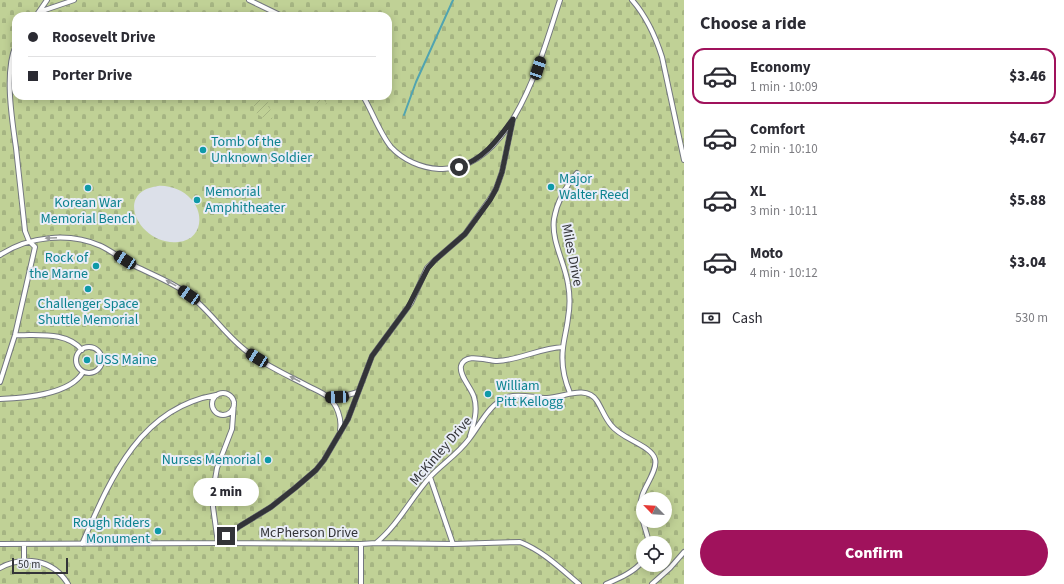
<!DOCTYPE html>
<meta charset="utf-8">
<style>
body{margin:0;font-family:"Source Sans 3",sans-serif;background:#f2f2f3;color:#2b2b33;height:100vh;display:flex;flex-direction:column;font-size:15px;white-space:nowrap}
*{box-sizing:border-box;margin:0}
p{font-size:13px;color:#7c7c81}
.icon{flex:none;width:22px;height:22px;fill:none;stroke:currentColor;stroke-width:2;stroke-linecap:round;stroke-linejoin:round}
.map{position:relative;flex:1;overflow:hidden}
.details{display:flex;flex-direction:column;background:#fff;width:380px}
.details>*{flex:none}
.banner{position:absolute;left:12px;top:12px;width:380px;height:88px;border-radius:12px;box-shadow:0 2px 10px #0003;display:grid;align-content:center;height:88px;padding:0 16px;background:#fff}
.needle{width:26px;rotate:295deg}
.tools{position:absolute;left:636px;top:492px;display:grid;gap:8px}
.tools a{display:grid;place-items:center;width:36px;height:36px;border-radius:50%;background:#fff;box-shadow:0 2px 10px #0003;font-size:20px}
.scale{position:absolute;left:12px;bottom:10px;width:56px;box-sizing:border-box;padding-left:4px;border:2px solid #333438;border-top:0;font-size:11px;line-height:14px;white-space:nowrap;color:#333438;-webkit-text-stroke:3px #e9edf7;paint-order:stroke}
.end{position:absolute;width:18px;height:18px;margin:-9px;border:5px solid #333438;background:#fff;box-shadow:0 0 0 2px #fff}
.from{border-radius:50%}
.bubble{position:absolute;height:28px;border-radius:14px;background:#fff;box-shadow:0 2px 10px #0003;font-size:13px;font-weight:800;line-height:28px;text-align:center}
.car{position:absolute;width:12px;height:24px;margin:-12px -6px;border-radius:5px;box-shadow:0 0 3px 1px #0007;background:linear-gradient(#222 24%,#8ab4d8 0 40%,#222 0 76%,#8ab4d8 0 86%,#222 0)}
.banner b{display:flex;align-items:center;gap:14px;height:38px;font-size:15px}
.banner b+b{border-top:1px solid #e1e1e2}
.banner i{width:10px;height:10px;background:#2b2b33}
ul{padding:0;list-style:none}
li{display:flex;align-items:center;gap:12px;height:56px;margin:0 8px 6px;padding:0 8px;border:2px solid transparent;border-radius:12px}
li div{flex:1}
li b{display:block;font-size:15px}
li em{font-style:normal;font-weight:800}
li.current{border-color:#a0125c}
li>.icon{width:36px;height:36px;stroke-width:1.5}
h2{padding:0 16px;font-size:18px;line-height:48px}
.pay{display:flex;align-items:center;gap:10px;height:44px;padding:0 16px;font-size:15px}
.pay p{margin-inline-start:auto}
.primary-button{display:flex;gap:8px;margin-top:auto;padding:8px 16px}
.primary-button a{flex:1;height:46px;border-radius:24px;background:#a0125c;color:#fff;font-size:16px;font-weight:800;line-height:46px;text-align:center}
main{display:flex;flex:1;min-height:0}
.map>svg:first-child{display:block}
</style>
<main>
<div class="map">
<svg width="684" height="584" viewBox="0 0 684 584">
<defs>
<pattern id="cemetery-stones" width="16" height="16" patternUnits="userSpaceOnUse"><rect width="16" height="16" fill="#c0d196"/><path d="M2 7V4a2 2 0 0 1 4 0v3zM10 15v-3a2 2 0 0 1 4 0v3z" fill="#a5b482"/></pattern>
<pattern id="garden-furrows" width="10" height="10" patternUnits="userSpaceOnUse"><rect width="10" height="10" fill="#c0d196"/><path d="M-1 1l2-2M0 10L10 0M9 11l2-2" fill="none" stroke="#a5b482"/></pattern>
</defs>
<rect width="100%" height="100%" fill="#dce0e9"/>
<path fill="url(#cemetery-stones)" fill-rule="evenodd" d="M 0,0 L 684,0 L 684,584 L 0,584 ZM 16,16 L 388,16 L 388,96 L 16,96 ZM 158,186 C 169,185 183,190 191,199 C 205,214 202,240 178,242 C 140,246 112,192 158,186 ZM 643,499 L 665,499 L 665,521 L 643,521 ZM 643,543 L 665,543 L 665,565 L 643,565 Z"/>
<path fill="url(#garden-furrows)" d="M 255,96 L 270,96 L 267,105 L 273,113 L 272,119 L 265,119 L 257,114 L 254,106 Z
M 314,96 L 321,96 L 327,104 C 322,105 313,103 309,100 Z"/>
<g fill="none" stroke-linecap="round" stroke-linejoin="round">
<path stroke="#51a4b0" stroke-width="2" d="M 404,115 L 416,82 L 453,0"/>
<g stroke="#73777f" stroke-width="6">
<path id="lane" d="M 249,0 L 282,16
M 632,0 C 647,17 655,35 662,57 L 684,160
M 39,12 L 74,0
M 36,16 L 47,0
M 363,96 C 372,111 380,134 391,147 C 403,160 421,168 439,169 C 512,173 542,54 560,0
M 0,255 C 29,236 69,232 101,246 C 113,252 123,260 135,266 C 153,275 172,282 188,294 C 211,311 226,337 249,353 C 268,367 289,376 310,387 C 316,390 323,393 328,397 C 337,404 342,419 340,430
M 15,335 C 38,336 66,331 82,350
M76 360a13 13 0 1 1 26 0a13 13 0 1 1-26 0Z
M 0,382 L 15,335 L 35,247 L 29,241 L 25,231 C 22,204 19,176 16,148 C 12,120 4,71 16,45
M 570,393 C 564,379 561,364 563,348 C 564,338 567,328 568,318 C 570,307 570,295 568,284 C 565,263 551,241 554,219 C 557,201 566,186 577,173
M212 404a11 11 0 1 1 22 0a11 11 0 1 1-22 0Z
M 329,397 L 344,396 L 358,392
M 0,399 C 24,398 70,395 83,372
M 234,402 L 232,429 L 217,468 L 213,491 L 213,507 L 218,543 L 240,526 L 271,507 L 295,488 L 316,470 L 324,460 L 348,419 L 372,356 L 411,303 L 427,268 L 435,260 L 465,234 L 490,199 L 496,189 L 502,172 L 513,119
M 470,436 C 474,423 478,410 474,397 C 471,387 459,376 461,366 C 465,352 487,361 497,361 C 520,360 540,348 563,347
M 430,477 L 453,544
M 376,543 C 398,525 411,498 430,477 C 442,464 458,454 469,439 C 480,425 489,404 507,397 C 520,393 534,398 547,398 C 562,398 586,384 597,401 C 602,409 605,418 611,425 C 621,439 651,445 655,459 C 658,469 645,486 642,496 C 637,512 646,527 649,543
M 0,544 L 218,543 L 361,544 L 376,543 L 453,544 L 520,542 C 543,551 561,569 579,584
M 82,544 C 110,480 139,408 216,395
M 361,544 L 361,584
M 24,560 L 24,544
M 0,568 C 23,555 53,559 68,584
M 606,584 C 620,578 634,572 643,561
M 652,584 L 670,568 L 684,552"/>
</g>
<use href="#lane" stroke="#fff" stroke-width="4"/>
</g>
<defs><path id="oneway-solid" d="M-6-.8H1V-3.2L6.5 0L1 3.2V.8H-6Z"/></defs>
<g fill="#999a9c">
<use href="#oneway-solid" transform="translate(51 238) rotate(177)"/>
<use href="#oneway-solid" transform="translate(171 283) rotate(-151)"/>
<use href="#oneway-solid" transform="translate(295 379) rotate(-152)"/>
</g>
<g fill="none" stroke-linecap="round" stroke-linejoin="round">
<path stroke="#333438" stroke-width="5" d="M 226,536 L 240,526 L 271,507 L 295,488 L 316,470 L 324,460 L 348,419 L 372,356 L 408,307 L 428,268 L 435,260 L 465,234 L 490,200 L 496,189 L 502,172 L 513,119 C 498,139 484,159 459,167"/>
</g>
<g fill="#0f9aa8" stroke="#e9edf7" stroke-width="1.5">
<circle cx="203" cy="150" r="4"/>
<circle cx="551" cy="187" r="4"/>
<circle cx="88" cy="188" r="4"/>
<circle cx="197" cy="200" r="4"/>
<circle cx="96" cy="266" r="4"/>
<circle cx="88" cy="289" r="4"/>
<circle cx="87" cy="360" r="4"/>
<circle cx="488" cy="394" r="4"/>
<circle cx="268" cy="460" r="4"/>
<circle cx="158" cy="531" r="4"/>
</g>
<g text-anchor="middle" dominant-baseline="central" stroke-width="4" stroke-linejoin="round" paint-order="stroke">
<g font-size="14" fill="#0d838f" stroke="#e9edf7" text-anchor="start">
<text x="211" y="142">Tomb of the<tspan x="211" dy="16">Unknown Soldier</tspan></text>
<text x="559" y="179">Major<tspan x="559" dy="16">Walter Reed</tspan></text>
<text x="205" y="192">Memorial<tspan x="205" dy="16">Amphitheater</tspan></text>
<text x="88" y="203" text-anchor="middle">Korean War<tspan x="88" dy="16">Memorial Bench</tspan></text>
<text x="88" y="258" text-anchor="end">Rock of<tspan x="88" dy="16">the Marne</tspan></text>
<text x="88" y="304" text-anchor="middle">Challenger Space<tspan x="88" dy="16">Shuttle Memorial</tspan></text>
<text x="95" y="360">USS Maine</text>
<text x="496" y="386">William<tspan x="496" dy="16">Pitt Kellogg</tspan></text>
<text x="260" y="460" text-anchor="end">Nurses Memorial</text>
<text x="150" y="523" text-anchor="end">Rough Riders<tspan x="150" dy="16">Monument</tspan></text>
</g>
<g font-size="14" fill="#333438" stroke="#e9edf7">
<text transform="translate(572 255) rotate(79)">Miles Drive</text>
<text transform="translate(441 451) rotate(-49)">McKinley Drive</text>
<text x="309" y="533">McPherson Drive</text>
</g>
</g>
</svg>
<div class="tools">
<a><svg class="needle" viewBox="-14 -14 28 28"><path d="M0-13l5 13h-10z" fill="#e53935"/><path d="M0 13l5-13h-10z" fill="#7c7c81"/></svg></a>
<a><svg class="icon" aria-label="locate" viewBox="0 0 24 24"><circle cx="12" cy="12" r="6"/><path d="M12 2v4M12 18v4M2 12h4M18 12h4"/></svg></a>
</div>
<div class="scale">50 m</div>
<i class="end from" style="left:459px;top:167px"></i>
<i class="end" style="left:226px;top:536px"></i>
<div class="bubble" style="left:193px;top:478px;width:66px">2 min</div>
<i class="car" style="left:538px;top:68px;rotate:18deg"></i>
<i class="car" style="left:125px;top:260px;rotate:303deg"></i>
<i class="car" style="left:189px;top:295px;rotate:304deg"></i>
<i class="car" style="left:257px;top:358px;rotate:302deg"></i>
<i class="car" style="left:337px;top:397px;rotate:268deg"></i>
<div class="banner">
<b><i class="from"></i>Roosevelt Drive</b>
<b><i></i>Porter Drive</b>
</div>
</div>
<section class="details">
<h2>Choose a ride</h2>
<ul>
<li class="current"><svg class="icon" aria-label="car" viewBox="0 0 24 24"><path d="M5 17H2v-5l4-1 3-4h7l3 4 3 1v5h-3M9 17h6M6 11h13"/><circle cx="7" cy="17" r="2"/><circle cx="17" cy="17" r="2"/></svg><div><b>Economy</b><p>1 min · 10:09</p></div><em>$3.46</em></li>
<li><svg class="icon" aria-label="car" viewBox="0 0 24 24"><path d="M5 17H2v-5l4-1 3-4h7l3 4 3 1v5h-3M9 17h6M6 11h13"/><circle cx="7" cy="17" r="2"/><circle cx="17" cy="17" r="2"/></svg><div><b>Comfort</b><p>2 min · 10:10</p></div><em>$4.67</em></li>
<li><svg class="icon" aria-label="car" viewBox="0 0 24 24"><path d="M5 17H2v-5l4-1 3-4h7l3 4 3 1v5h-3M9 17h6M6 11h13"/><circle cx="7" cy="17" r="2"/><circle cx="17" cy="17" r="2"/></svg><div><b>XL</b><p>3 min · 10:11</p></div><em>$5.88</em></li>
<li><svg class="icon" aria-label="car" viewBox="0 0 24 24"><path d="M5 17H2v-5l4-1 3-4h7l3 4 3 1v5h-3M9 17h6M6 11h13"/><circle cx="7" cy="17" r="2"/><circle cx="17" cy="17" r="2"/></svg><div><b>Moto</b><p>4 min · 10:12</p></div><em>$3.04</em></li>
</ul>
<div class="pay"><svg class="icon" aria-label="cash" viewBox="0 0 24 24"><path d="M3 7h18v10H3z"/><circle cx="12" cy="12" r="2"/></svg>Cash<p>530 m</p></div>
<div class="primary-button"><a>Confirm</a></div>
</section>
</main>
